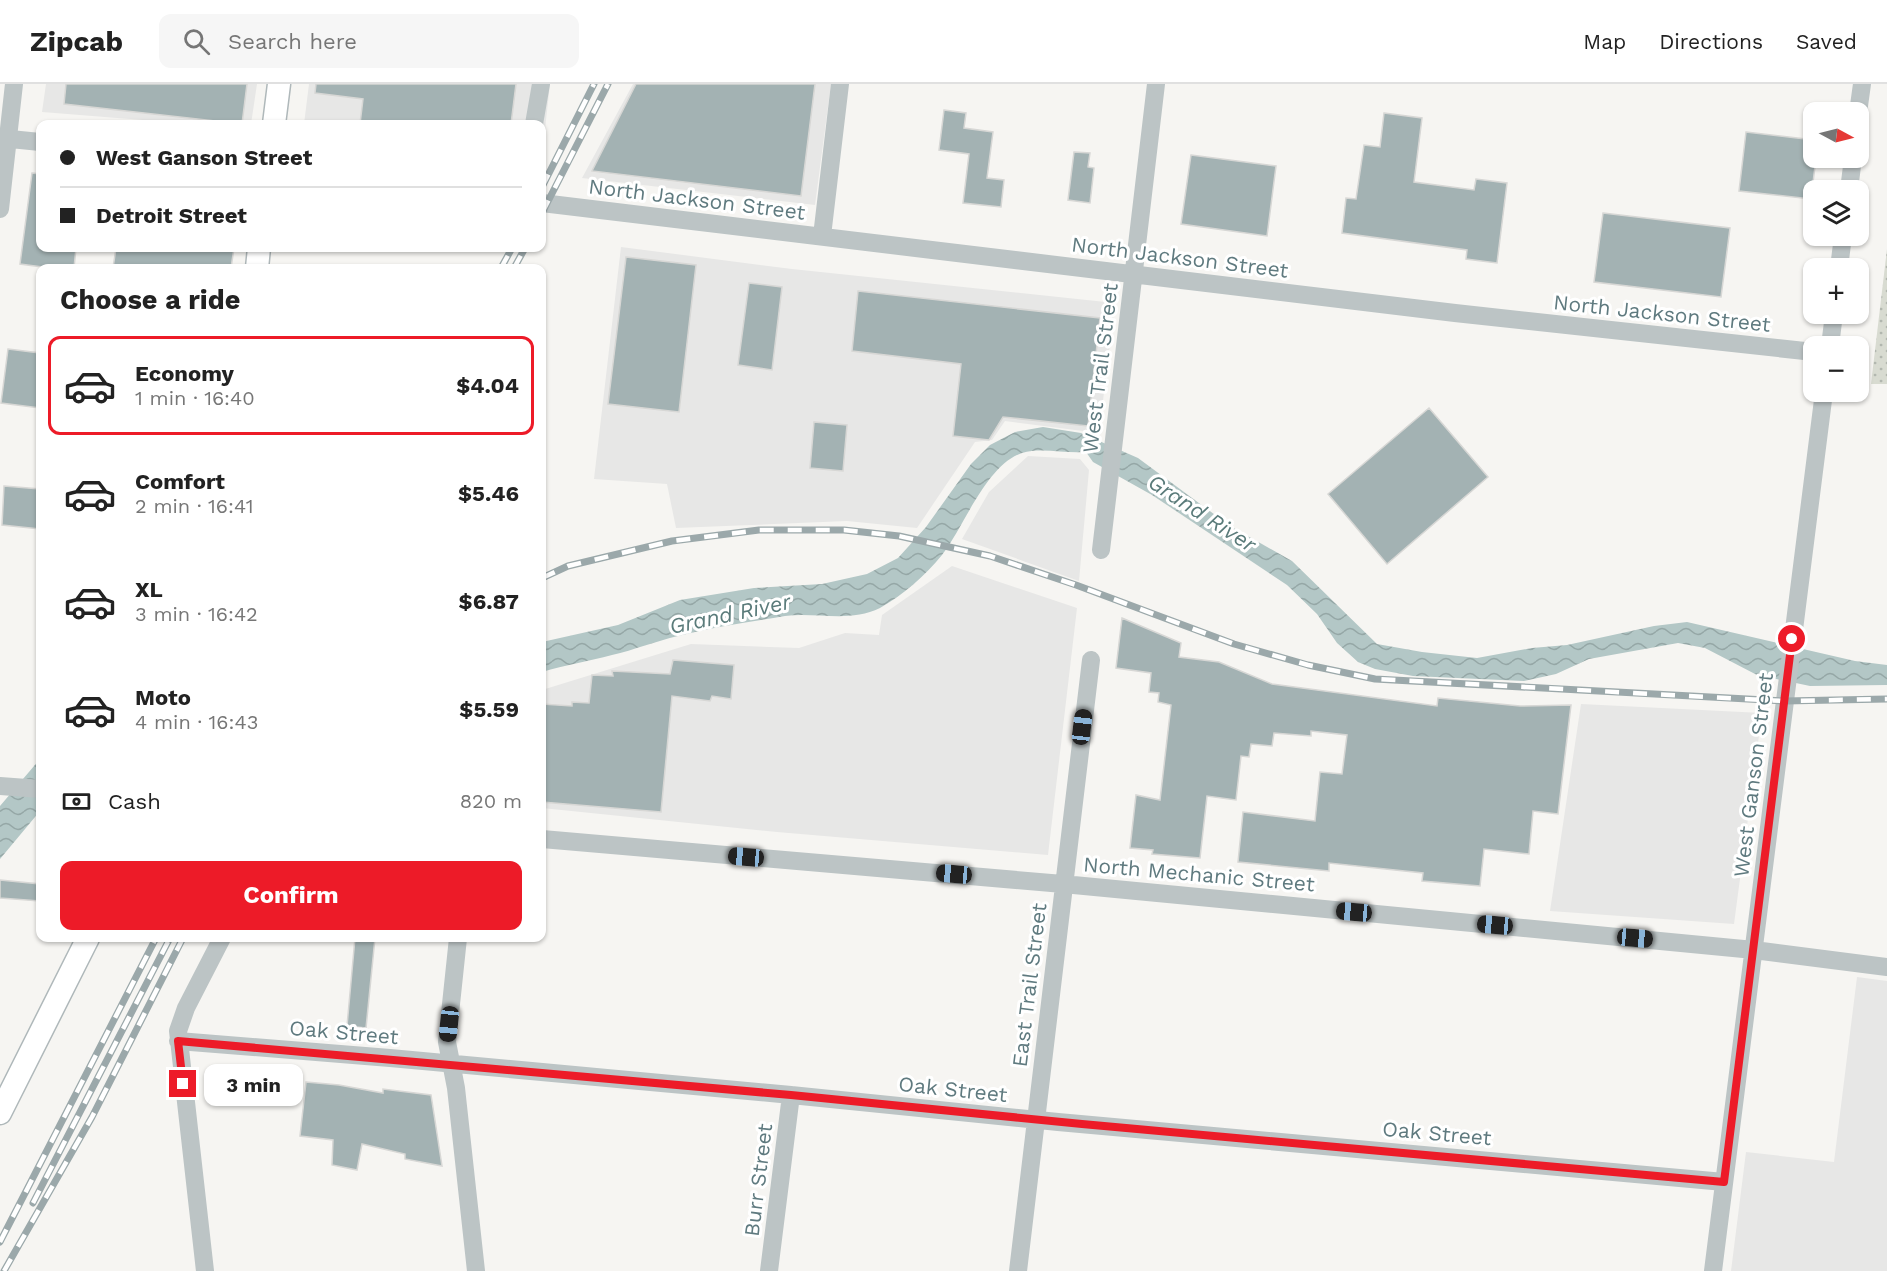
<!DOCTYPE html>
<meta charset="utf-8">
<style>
body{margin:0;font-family:"Work Sans",sans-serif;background:#f6f6f6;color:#222;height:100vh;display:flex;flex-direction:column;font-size:22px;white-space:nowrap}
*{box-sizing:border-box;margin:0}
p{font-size:20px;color:#767676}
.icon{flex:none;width:33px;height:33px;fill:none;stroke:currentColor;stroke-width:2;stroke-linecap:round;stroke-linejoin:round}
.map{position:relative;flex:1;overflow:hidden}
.details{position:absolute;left:36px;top:180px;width:510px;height:678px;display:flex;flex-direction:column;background:#fff;border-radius:12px;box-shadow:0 2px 4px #0004}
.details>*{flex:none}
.hud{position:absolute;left:36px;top:36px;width:510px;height:132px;border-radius:12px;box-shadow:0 2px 4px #0004;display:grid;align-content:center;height:132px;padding:0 24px;background:#fff}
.needle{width:39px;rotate:97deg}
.controls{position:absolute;left:1803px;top:18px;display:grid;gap:12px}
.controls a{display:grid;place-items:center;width:66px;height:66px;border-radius:12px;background:#fff;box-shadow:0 2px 4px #0004;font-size:30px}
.end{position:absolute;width:27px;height:27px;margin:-14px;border:8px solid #ed1b28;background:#fff;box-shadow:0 0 0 3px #fff}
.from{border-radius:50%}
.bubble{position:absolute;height:42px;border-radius:12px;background:#fff;box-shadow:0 2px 4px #0004;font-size:20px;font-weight:700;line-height:42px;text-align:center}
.car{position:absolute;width:18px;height:36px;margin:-18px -9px;border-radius:8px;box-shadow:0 0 4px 2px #0007;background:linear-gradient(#222 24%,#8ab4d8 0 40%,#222 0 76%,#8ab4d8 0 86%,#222 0)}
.hud b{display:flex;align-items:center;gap:21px;height:57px;font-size:22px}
.hud b+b{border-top:2px solid #e0e0e0}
.hud i{width:15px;height:15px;background:#222}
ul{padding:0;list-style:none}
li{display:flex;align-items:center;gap:18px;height:99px;margin:0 12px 9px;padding:0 12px;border:3px solid transparent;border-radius:12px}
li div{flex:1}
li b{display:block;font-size:22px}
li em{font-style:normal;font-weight:700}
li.selected{border-color:#ed1b28}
li>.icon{width:54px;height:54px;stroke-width:1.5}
h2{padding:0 24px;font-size:27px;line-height:72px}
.pay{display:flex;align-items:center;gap:15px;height:66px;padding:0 24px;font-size:22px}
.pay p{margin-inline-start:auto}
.cta{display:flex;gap:12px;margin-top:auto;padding:12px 24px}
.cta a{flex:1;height:69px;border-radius:12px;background:#ed1b28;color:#fff;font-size:24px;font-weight:700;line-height:69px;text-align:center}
header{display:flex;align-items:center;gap:36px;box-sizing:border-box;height:84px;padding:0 30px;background:#fff;border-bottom:2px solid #e0e0e0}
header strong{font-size:28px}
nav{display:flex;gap:33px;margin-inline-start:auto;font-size:21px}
.search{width:420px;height:54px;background:#f6f6f6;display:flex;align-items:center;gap:15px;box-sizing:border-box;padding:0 21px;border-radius:12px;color:#767676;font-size:22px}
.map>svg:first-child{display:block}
</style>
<header>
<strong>Zipcab</strong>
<div class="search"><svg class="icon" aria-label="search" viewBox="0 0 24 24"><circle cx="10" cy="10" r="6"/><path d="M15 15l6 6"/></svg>Search here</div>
<nav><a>Map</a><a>Directions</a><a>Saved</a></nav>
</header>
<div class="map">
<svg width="1887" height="1187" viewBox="0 0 1887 1187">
<defs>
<pattern id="park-dots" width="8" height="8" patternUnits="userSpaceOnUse" patternTransform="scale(1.5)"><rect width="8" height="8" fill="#d8dbd1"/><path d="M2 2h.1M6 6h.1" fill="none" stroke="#b2b7af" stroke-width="1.8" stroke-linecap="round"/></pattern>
<pattern id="water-waves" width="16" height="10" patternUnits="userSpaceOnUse" patternTransform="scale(1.5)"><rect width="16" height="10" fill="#b3c7c6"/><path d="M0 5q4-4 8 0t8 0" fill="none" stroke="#95a7a6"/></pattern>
</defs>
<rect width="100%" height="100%" fill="#f6f5f2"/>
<path fill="#e7e7e6" d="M 46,0 L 257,0 L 251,40 L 193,40 L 42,28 Z
M 309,0 L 550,0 L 542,72 L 542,40 L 304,40 Z
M 633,0 L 831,0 L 815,121 L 582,94 Z
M 621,163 L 792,185 L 1115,219 L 1099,349 L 1005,337 L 992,356 L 975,358 L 917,444 L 847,437 L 676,444 L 667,400 L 594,395 Z
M 1028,372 L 1080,375 L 1089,386 L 1079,497 L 962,455 L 989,408 Z
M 952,482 L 1077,524 L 1048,771 L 777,748 L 542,724 L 542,606 L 691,560 L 799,564 L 845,549 L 879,551 L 882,531 Z
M 1581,620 L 1762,629 L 1734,840 L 1550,827 Z
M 1857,893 L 1887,897 L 1887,1187 L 1731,1187 L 1746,1068 L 1834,1078 Z"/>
<path fill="url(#park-dots)" d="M 1887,165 L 1887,300 L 1871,300 Z"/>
<path fill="url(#water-waves)" d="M 1043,343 L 1081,349 L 1138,374 L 1230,442 L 1292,477 L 1377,560 L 1422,568 L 1477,574 L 1532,564 L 1567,561 L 1654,542 L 1687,538 L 1855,577 L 1887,581 L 1887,601 L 1810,602 L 1757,591 L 1705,564 L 1678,559 L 1589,575 L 1556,590 L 1524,597 L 1413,592 L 1375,585 L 1358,578 L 1337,559 L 1317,530 L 1287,501 L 1152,411 L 1093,378 L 1086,368 C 1065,370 1042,363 1022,369 C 986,381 964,443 942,471 C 925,492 903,511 880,524 C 850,539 816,528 785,532 C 749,538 713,543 678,552 C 656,557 634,566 612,571 C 589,577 565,581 542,588 L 542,558 L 618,541 L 680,516 L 754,504 L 822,500 L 867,490 L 898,474 L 926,443 L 971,380 L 990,361 L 1015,348 Z
M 40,675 L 40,727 L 0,775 L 0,722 Z"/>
<path fill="#a3b2b3" stroke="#d7d7d5" stroke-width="1.5" d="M 66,0 L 247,0 L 242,40 L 64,20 Z
M 316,0 L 516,0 L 511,40 L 360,40 L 363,15 L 315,9 Z
M 636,0 L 815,0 L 801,112 L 592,87 Z
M 944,26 L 966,29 L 964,44 L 993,48 L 987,94 L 1004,96 L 1001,123 L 963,119 L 969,70 L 939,66 Z
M 1384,29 L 1422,34 L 1414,98 L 1474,106 L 1476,95 L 1507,99 L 1497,179 L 1466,175 L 1467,166 L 1342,149 L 1346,114 L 1356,115 L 1364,61 L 1380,63 Z
M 1746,48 L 1814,56 L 1814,74 L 1816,74 L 1811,115 L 1739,107 Z
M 1074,68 L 1090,69 L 1088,83 L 1094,84 L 1090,119 L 1068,116 Z
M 1191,71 L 1276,82 L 1267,152 L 1181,140 Z
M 32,89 L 40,90 L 40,164 L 76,164 L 74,184 L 50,184 L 20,180 Z
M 1603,129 L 1730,144 L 1721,213 L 1594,198 Z
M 116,164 L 234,164 L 231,184 L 113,184 Z
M 626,173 L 696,181 L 679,328 L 608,320 Z
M 749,199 L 782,203 L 772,286 L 738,281 Z
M 858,207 L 1100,234 L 1088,342 L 1003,333 L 989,356 L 953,352 L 961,280 L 852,267 Z
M 8,265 L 40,269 L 40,324 L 1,319 Z
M 1429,324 L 1488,393 L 1387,480 L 1328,410 Z
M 814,338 L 847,341 L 843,387 L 810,384 Z
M 4,402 L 40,405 L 40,445 L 2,441 Z
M 1122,534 L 1181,559 L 1179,573 L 1219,578 L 1272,600 L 1437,622 L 1438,614 L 1520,622 L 1571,621 L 1558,730 L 1533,727 L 1529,770 L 1484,765 L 1480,802 L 1422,797 L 1423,789 L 1329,779 L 1329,787 L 1238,778 L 1243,728 L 1315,737 L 1320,688 L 1342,690 L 1347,651 L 1311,647 L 1311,652 L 1274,649 L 1272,662 L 1251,660 L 1249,673 L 1241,672 L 1236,716 L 1207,712 L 1200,774 L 1152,770 L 1153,766 L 1130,764 L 1136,711 L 1160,716 L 1171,621 L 1158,618 L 1159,609 L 1149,608 L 1151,589 L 1116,584 Z
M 673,576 L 734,581 L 731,615 L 712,612 L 710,617 L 672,612 L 661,728 L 542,718 L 542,620 L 572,622 L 572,618 L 589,619 L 592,591 L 613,592 L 612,587 L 670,590 Z
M 0,796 L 40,800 L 40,817 L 0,814 Z
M 355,854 L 375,854 L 366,944 L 347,942 Z
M 306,998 L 339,1001 L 383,1009 L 383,1005 L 431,1011 L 442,1082 L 405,1075 L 405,1070 L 362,1060 L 357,1086 L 332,1081 L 333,1056 L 300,1052 Z"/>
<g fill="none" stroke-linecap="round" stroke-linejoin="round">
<g stroke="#afb8ba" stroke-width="25">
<path id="major" d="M 274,40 L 279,0
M 257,184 L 259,164
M 0,1029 L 88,854"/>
</g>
<path stroke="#bcc4c5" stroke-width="18" d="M 1858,29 L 1862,0
M 534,40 L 541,0
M 0,54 L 40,58
M 1849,106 L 1853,74
M 542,119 L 1455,229 L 1814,268
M 0,125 L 14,0
M 822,152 L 840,0
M 1839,184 L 1843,152
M 1830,262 L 1834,230
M 1101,466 L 1156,0
M 0,702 L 40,705
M 542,755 L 1063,800 L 1754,866 L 1887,883
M 458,854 L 447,958 L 456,1004 L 476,1187
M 178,957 L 390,974 L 791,1011 L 1058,1038 L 1724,1098
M 205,1187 L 178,947 L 186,924 L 222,854
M 769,1187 L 791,1011
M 1018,1187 L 1091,576
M 1713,1187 L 1824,308"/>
<use href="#major" stroke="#fff" stroke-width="22"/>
<g stroke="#9ba8aa" stroke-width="7">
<path id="rail" d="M 542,103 L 594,0
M 542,129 L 608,0
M 501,184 L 512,164
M 514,184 L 525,164
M 542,494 L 568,482 L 672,457 L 759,446 L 844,446 L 899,452 L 990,472 L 1076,501 L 1234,560 L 1308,581 L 1375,595 L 1784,617 L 1887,615
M 33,1119 L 170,854
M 0,1158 L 156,854
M 4,1187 L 92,1033 L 183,854"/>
</g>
<use href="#rail" stroke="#fff" stroke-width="4.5" stroke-dasharray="14" stroke-linecap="butt"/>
</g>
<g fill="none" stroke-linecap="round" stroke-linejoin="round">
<path stroke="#ed1b28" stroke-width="8" d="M 183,1000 L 178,957 L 791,1011 L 1082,1040 L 1724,1098 L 1792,555"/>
</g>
<g text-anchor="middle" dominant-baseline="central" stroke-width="6" stroke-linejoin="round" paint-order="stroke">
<g font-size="21" fill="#5f7a7f" stroke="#fff">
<text transform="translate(697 115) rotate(7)">North Jackson Street</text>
<text transform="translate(1180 173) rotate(7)">North Jackson Street</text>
<text transform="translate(1662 229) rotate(6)">North Jackson Street</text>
<text transform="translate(1100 284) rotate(-83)">West Trail Street</text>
<text transform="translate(1753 691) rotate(-83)">West Ganson Street</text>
<text transform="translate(1199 790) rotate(5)">North Mechanic Street</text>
<text transform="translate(1029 901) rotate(-83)">East Trail Street</text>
<text transform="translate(344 948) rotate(5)">Oak Street</text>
<text transform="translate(953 1005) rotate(6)">Oak Street</text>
<text transform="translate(1437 1049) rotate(5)">Oak Street</text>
<text transform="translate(758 1096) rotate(-83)">Burr Street</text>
</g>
<g font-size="22" font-style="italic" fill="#5a7b7a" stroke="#fff">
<text transform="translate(1202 429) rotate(33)">Grand River</text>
<text transform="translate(730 530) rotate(-12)">Grand River</text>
</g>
</g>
</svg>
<div class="controls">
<a><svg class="needle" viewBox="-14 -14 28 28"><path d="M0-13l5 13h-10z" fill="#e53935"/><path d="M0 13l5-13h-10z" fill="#767676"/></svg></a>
<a><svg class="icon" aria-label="layers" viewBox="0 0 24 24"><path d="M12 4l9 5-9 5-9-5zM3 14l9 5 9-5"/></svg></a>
<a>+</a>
<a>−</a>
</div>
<i class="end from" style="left:1792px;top:555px"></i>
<i class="end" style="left:183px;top:1000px"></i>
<div class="bubble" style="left:204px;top:980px;width:99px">3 min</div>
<i class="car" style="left:1082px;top:643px;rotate:7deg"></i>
<i class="car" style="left:746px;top:773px;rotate:275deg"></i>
<i class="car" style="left:954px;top:790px;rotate:275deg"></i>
<i class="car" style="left:1354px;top:828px;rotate:275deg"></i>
<i class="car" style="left:1495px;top:841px;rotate:275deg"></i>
<i class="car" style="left:1635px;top:854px;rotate:95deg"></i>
<i class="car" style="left:449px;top:940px;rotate:186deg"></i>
<div class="hud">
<b><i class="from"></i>West Ganson Street</b>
<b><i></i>Detroit Street</b>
</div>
<section class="details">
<h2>Choose a ride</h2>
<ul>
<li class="selected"><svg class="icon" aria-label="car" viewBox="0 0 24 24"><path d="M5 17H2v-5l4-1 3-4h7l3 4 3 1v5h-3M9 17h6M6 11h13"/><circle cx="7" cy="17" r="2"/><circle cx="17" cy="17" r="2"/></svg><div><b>Economy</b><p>1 min · 16:40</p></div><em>$4.04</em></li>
<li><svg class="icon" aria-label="car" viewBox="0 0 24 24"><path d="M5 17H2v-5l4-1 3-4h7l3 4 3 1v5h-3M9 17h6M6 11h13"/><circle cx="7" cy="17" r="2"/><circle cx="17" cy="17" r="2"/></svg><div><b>Comfort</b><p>2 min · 16:41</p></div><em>$5.46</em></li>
<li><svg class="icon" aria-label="car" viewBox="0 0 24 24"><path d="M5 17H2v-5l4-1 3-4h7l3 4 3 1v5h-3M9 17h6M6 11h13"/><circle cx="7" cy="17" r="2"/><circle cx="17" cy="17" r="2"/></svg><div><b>XL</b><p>3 min · 16:42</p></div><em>$6.87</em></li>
<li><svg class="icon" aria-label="car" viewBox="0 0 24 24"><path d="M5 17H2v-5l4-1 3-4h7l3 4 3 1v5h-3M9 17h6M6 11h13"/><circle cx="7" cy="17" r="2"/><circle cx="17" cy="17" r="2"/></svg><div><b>Moto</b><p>4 min · 16:43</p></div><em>$5.59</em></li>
</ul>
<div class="pay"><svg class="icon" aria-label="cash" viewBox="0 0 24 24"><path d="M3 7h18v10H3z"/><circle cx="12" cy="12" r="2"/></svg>Cash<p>820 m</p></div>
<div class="cta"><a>Confirm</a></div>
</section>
</div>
